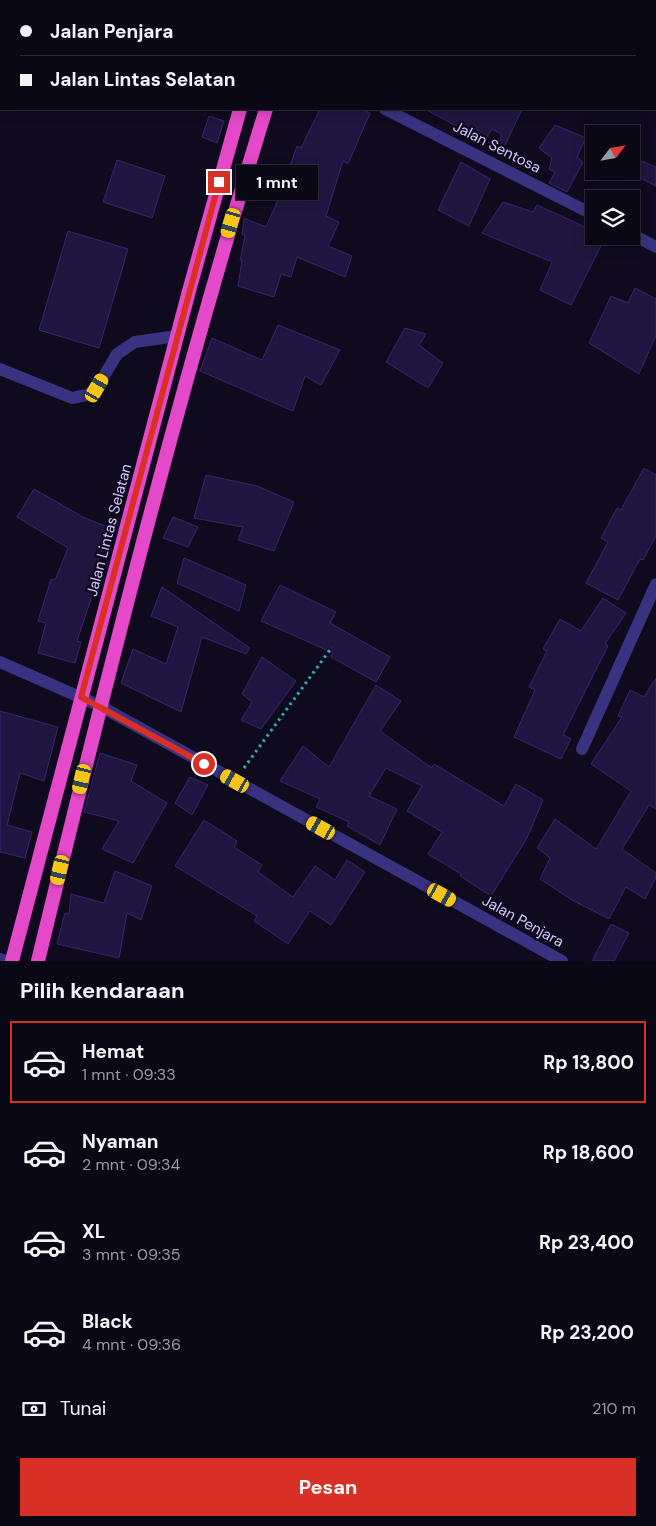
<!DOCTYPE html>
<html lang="id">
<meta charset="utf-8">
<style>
body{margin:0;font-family:"DM Sans",sans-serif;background:#191623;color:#f1f3f6;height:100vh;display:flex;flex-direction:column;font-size:19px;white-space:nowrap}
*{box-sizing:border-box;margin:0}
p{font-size:16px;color:#9a9aa1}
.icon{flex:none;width:28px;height:28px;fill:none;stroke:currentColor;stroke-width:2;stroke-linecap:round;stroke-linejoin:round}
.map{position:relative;height:961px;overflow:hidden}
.drawer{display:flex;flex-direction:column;background:#0b0816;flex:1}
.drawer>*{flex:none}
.banner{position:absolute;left:0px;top:0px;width:656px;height:110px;box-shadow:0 2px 12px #0003,0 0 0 1px #2b2935;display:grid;align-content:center;height:110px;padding:0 20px;background:#0b0816}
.needle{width:32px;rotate:59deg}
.buttons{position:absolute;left:585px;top:125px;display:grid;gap:10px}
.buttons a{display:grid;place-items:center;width:55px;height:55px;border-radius:0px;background:#0b0816;box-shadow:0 2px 12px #0003,0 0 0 1px #2b2935;font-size:25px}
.end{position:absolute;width:22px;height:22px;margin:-11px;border:6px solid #d93025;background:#fff;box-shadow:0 0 0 2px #fff}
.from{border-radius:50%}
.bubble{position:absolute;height:35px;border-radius:0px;background:#0b0816;box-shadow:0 2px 12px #0003,0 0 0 1px #2b2935;font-size:16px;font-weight:700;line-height:35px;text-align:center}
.car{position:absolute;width:15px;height:30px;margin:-15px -8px;border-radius:6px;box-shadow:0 0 4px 1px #0007;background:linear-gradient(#f5c518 24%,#345 0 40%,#f5c518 0 76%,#345 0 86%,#f5c518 0)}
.banner b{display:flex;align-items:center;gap:18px;height:48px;font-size:19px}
.banner b+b{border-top:1px solid #2b2935}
.banner i{width:12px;height:12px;background:#f1f3f6}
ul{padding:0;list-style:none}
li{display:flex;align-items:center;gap:15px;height:82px;margin:0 10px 8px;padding:0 10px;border:2px solid transparent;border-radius:0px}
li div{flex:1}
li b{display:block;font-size:19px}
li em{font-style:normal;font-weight:700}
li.on{border-color:#d93025}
li>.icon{width:45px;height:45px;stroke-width:1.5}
h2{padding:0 20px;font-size:22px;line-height:60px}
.pay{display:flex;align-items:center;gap:12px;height:55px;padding:0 20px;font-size:19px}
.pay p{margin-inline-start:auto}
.primary-button{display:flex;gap:10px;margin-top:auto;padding:10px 20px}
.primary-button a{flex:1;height:58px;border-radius:0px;background:#d93025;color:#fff;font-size:20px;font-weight:700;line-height:58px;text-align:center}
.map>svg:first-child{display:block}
</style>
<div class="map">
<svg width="656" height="961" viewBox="0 0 656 961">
<rect width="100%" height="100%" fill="#0f0a1e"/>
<path fill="#201540" stroke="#38256e" d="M 320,109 L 360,109 L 370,113 L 348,164 L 343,161 L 326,216 L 339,222 L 328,246 L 352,256 L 345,277 L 297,257 L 291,277 L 281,274 L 274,297 L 238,286 L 242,260 L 240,260 L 245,236 L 242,234 L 244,218 L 266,227 L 278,200 L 297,146 L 301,148 Z
M 425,109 L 522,109 L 501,154 L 501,134 L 492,129 L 484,141 Z
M 209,116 L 224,121 L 217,143 L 202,137 Z
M 555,125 L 586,138 L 577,157 L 583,162 L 567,192 L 549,183 L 555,172 L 549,169 L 552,158 L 539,148 Z
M 117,160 L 165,176 L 152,218 L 103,202 Z
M 642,161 L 656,167 L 656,186 L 634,175 Z
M 461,162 L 490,179 L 469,226 L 438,210 Z
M 503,202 L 533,212 L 537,205 L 594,231 L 594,236 L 606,236 L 571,305 L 540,290 L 552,262 L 482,233 Z
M 68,231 L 128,249 L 99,348 L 39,330 Z
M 635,288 L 656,299 L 656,335 L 639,374 L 589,343 L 611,296 L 628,303 Z
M 278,325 L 340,350 L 321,385 L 305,376 L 293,411 L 200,371 L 212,338 L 262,360 Z
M 405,328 L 426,334 L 419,345 L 443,363 L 428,388 L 386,362 Z
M 644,468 L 656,475 L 656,536 L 643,560 L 640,559 L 618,600 L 586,583 L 608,542 L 601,538 L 617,508 L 621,510 Z
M 206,475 L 257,486 L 294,502 L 274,551 L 238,540 L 243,527 L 194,518 Z
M 34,489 L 83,517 L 110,528 L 96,566 L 100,567 L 90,592 L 93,593 L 77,641 L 81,642 L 75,663 L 38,653 L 46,623 L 38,621 L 51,579 L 55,580 L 68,548 L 17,517 Z
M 173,517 L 198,527 L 188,547 L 163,538 Z
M 184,558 L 246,585 L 239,611 L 177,583 Z
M 280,585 L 336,612 L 330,623 L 390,657 L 376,682 L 331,657 L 333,653 L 261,621 Z
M 162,587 L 250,648 L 246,654 L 202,637 L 181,712 L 121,683 L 133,649 L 166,664 L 178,627 L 151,616 Z
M 603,598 L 626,613 L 605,644 L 608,646 L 563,735 L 571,739 L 561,759 L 514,737 L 535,690 L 529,687 L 547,651 L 543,649 L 560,619 L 581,631 Z
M 262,657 L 296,681 L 261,729 L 241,720 L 252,702 L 242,694 Z
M 656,678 L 656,809 L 649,805 L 622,849 L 656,873 L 656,877 L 645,899 L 626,887 L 609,919 L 572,900 L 540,879 L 550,858 L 537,848 L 555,819 L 596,849 L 631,791 L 591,764 L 622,717 L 618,716 L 630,690 L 644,697 Z
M 376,685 L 401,701 L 380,731 L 432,768 L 434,764 L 504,806 L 516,784 L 543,800 L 527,838 L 491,896 L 460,876 L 461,874 L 428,854 L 442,832 L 407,811 L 422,786 L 386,768 L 369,796 L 397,809 L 380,845 L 347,826 L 349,822 L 316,807 L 320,799 L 280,781 L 303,746 L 329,767 Z
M 0,711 L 58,727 L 44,781 L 20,773 L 7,825 L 32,832 L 25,858 L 0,852 Z
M 100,753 L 137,765 L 131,781 L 167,803 L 133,863 L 102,849 L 119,821 L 84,812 Z
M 190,777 L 208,785 L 192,815 L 175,803 Z
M 204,820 L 237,841 L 234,847 L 262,865 L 258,872 L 293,897 L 315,866 L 335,880 L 347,860 L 365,872 L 331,925 L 310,911 L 288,944 L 254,921 L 257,916 L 175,866 Z
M 115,871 L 152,886 L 141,920 L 127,913 L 119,958 L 57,944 L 65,913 L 69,914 L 71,894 L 104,903 Z
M 611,924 L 629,933 L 614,961 L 592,961 Z"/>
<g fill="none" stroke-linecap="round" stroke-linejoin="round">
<path stroke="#24b6b5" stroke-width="3" stroke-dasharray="2.5 4" stroke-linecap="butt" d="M 244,768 L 332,647"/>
<path stroke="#393281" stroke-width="12" d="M 484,0 L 489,1
M 655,43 L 656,43
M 385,109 L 594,215
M 631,234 L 656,247
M 0,369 L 72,398 L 87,395 L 97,388 L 117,354 L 135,342 L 177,336
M 0,662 L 100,706 L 562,961
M 582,749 L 656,584
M 0,959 L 9,961"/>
<path stroke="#e349c9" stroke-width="14" d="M 274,1 L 275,0
M 301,1 L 301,0
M 12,961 L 189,291 L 240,109
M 38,961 C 107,676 179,390 266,109"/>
</g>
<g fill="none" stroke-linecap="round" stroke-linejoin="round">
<path stroke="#d93025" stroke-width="6" d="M 204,764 L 81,697 L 219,182"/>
</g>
<g text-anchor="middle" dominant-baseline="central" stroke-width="5" stroke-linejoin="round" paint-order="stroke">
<g font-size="15" fill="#d1c8ff" stroke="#0f0a1e">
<text transform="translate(497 147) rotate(27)">Jalan Sentosa</text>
<text transform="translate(109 530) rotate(-75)">Jalan Lintas Selatan</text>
<text transform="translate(523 921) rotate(29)">Jalan Penjara</text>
</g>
</g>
</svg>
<div class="buttons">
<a><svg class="needle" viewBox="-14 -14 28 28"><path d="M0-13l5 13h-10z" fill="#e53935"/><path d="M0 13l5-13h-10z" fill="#9a9aa1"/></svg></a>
<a><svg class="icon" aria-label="layers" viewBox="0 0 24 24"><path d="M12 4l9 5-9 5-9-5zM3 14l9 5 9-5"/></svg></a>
</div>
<i class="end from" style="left:204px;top:764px"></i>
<i class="end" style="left:219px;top:182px"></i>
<div class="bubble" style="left:236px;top:165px;width:82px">1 mnt</div>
<i class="car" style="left:231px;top:223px;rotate:196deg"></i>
<i class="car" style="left:97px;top:388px;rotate:30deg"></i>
<i class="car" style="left:82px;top:779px;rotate:193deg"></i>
<i class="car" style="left:235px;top:781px;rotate:299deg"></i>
<i class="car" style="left:321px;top:828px;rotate:299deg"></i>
<i class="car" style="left:60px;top:870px;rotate:193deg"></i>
<i class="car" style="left:442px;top:895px;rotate:119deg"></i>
<div class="banner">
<b><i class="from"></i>Jalan Penjara</b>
<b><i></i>Jalan Lintas Selatan</b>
</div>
</div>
<section class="drawer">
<h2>Pilih kendaraan</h2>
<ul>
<li class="on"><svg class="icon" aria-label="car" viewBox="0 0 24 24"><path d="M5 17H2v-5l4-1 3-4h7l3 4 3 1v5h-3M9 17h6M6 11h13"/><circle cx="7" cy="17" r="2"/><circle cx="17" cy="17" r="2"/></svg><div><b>Hemat</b><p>1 mnt · 09:33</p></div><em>Rp 13,800</em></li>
<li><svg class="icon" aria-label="car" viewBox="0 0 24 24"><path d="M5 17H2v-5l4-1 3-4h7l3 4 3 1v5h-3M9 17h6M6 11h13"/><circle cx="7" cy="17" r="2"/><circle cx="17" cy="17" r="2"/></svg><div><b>Nyaman</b><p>2 mnt · 09:34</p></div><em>Rp 18,600</em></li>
<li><svg class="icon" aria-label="car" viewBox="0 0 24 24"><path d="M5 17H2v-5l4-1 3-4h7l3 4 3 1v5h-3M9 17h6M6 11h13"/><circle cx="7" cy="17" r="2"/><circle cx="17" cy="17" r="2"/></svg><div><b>XL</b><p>3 mnt · 09:35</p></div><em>Rp 23,400</em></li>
<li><svg class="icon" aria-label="car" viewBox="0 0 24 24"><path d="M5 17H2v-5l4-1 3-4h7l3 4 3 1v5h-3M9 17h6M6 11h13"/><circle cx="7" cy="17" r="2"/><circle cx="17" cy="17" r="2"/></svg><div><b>Black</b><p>4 mnt · 09:36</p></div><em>Rp 23,200</em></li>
</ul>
<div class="pay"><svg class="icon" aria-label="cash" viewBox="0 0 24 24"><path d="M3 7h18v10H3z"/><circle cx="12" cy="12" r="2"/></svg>Tunai<p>210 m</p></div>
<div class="primary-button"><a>Pesan</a></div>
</section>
